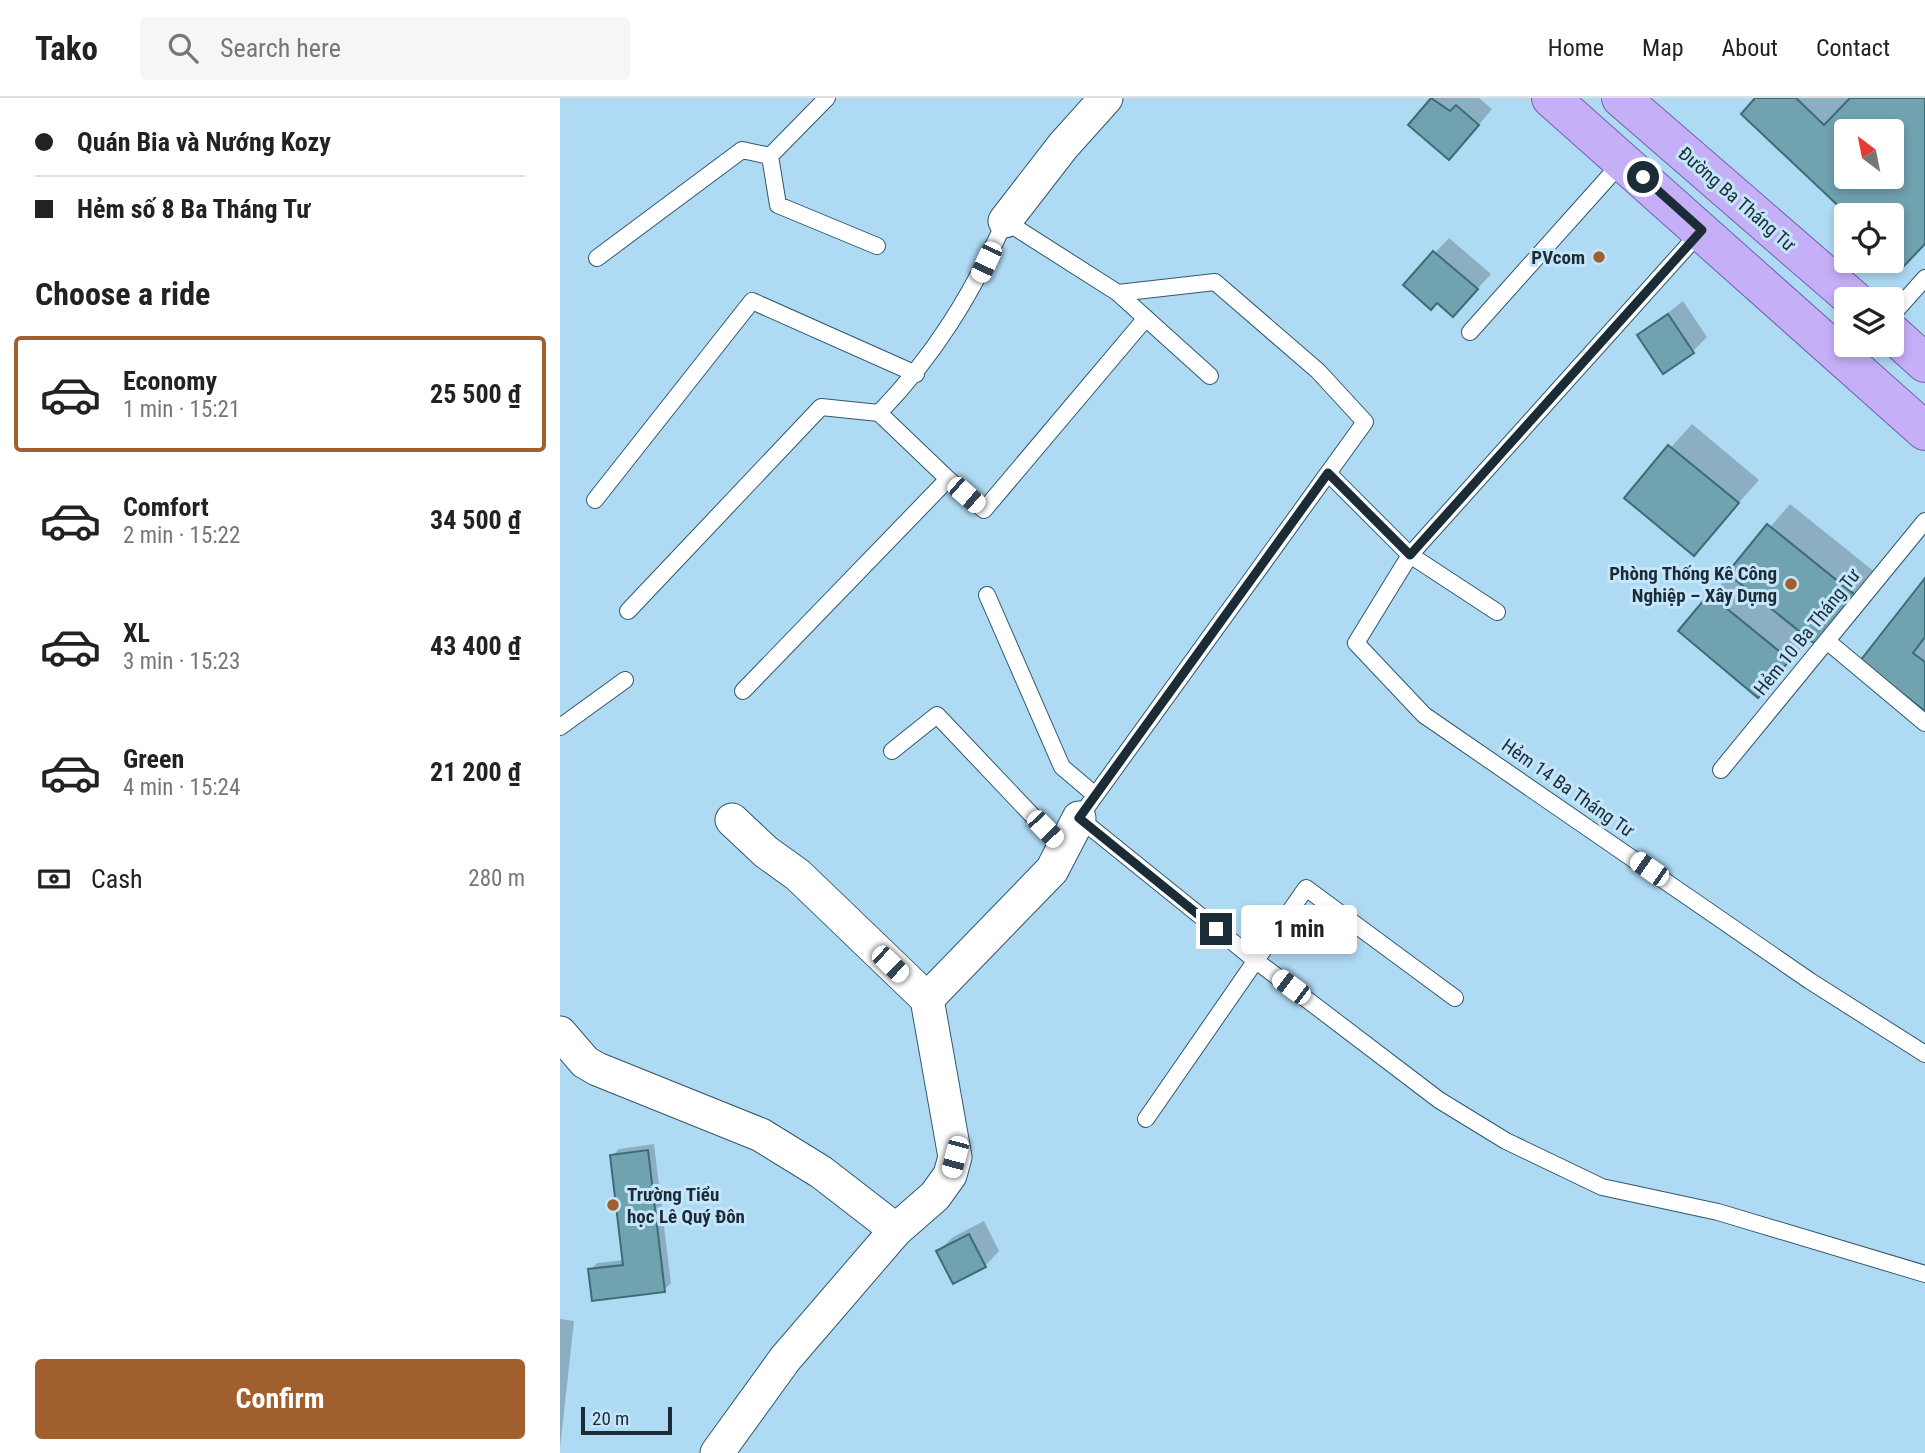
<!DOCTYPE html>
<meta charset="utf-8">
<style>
body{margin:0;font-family:"Roboto Condensed",sans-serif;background:#f6f6f6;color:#222;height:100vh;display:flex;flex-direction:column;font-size:26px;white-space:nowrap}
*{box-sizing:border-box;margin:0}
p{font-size:23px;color:#767676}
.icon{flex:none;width:38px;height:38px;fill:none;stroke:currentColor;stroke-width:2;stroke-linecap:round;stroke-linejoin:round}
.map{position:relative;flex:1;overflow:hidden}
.details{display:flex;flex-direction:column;background:#fff;width:560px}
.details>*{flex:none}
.hud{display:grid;align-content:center;height:154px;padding:0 35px;background:#fff}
.needle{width:46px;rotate:328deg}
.buttons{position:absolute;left:1274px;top:21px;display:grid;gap:14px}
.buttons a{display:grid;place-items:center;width:70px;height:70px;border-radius:7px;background:#fff;box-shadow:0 4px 10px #0003;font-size:35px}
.scale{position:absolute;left:21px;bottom:18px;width:91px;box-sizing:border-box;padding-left:7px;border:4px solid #1b2c36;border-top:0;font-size:19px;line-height:24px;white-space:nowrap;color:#1b2c36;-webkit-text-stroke:5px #c4e5fa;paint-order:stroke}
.end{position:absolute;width:32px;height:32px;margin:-16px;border:9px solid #1b2c36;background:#fff;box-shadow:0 0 0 4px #fff}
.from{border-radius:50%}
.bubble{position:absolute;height:49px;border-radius:7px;background:#fff;box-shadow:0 4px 10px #0003;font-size:23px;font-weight:700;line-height:49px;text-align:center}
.car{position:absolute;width:21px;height:42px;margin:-21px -10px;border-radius:9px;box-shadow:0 0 5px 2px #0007;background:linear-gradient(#fff 24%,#345 0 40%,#fff 0 76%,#345 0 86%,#fff 0)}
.hud b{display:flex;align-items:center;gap:24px;height:66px;font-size:26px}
.hud b+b{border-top:2px solid #e0e0e0}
.hud i{width:18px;height:18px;background:#222}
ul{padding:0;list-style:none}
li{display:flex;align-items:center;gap:21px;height:116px;margin:0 14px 10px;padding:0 21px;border:4px solid transparent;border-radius:7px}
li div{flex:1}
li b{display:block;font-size:26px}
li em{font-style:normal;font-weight:700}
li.active{border-color:#a15f2d}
li>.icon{width:63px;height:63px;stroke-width:1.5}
h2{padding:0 35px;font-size:32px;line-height:84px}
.pay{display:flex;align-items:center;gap:18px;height:77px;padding:0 35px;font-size:26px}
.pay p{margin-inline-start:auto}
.action{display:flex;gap:14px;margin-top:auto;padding:14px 35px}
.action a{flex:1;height:80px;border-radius:7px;background:#a15f2d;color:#fff;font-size:28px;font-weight:700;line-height:80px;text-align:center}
header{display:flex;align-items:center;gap:42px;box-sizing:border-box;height:98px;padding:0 35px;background:#fff;border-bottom:2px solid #e0e0e0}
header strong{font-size:33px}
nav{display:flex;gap:38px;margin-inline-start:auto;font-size:24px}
.search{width:490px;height:63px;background:#f6f6f6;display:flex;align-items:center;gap:18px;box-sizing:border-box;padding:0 24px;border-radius:7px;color:#767676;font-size:26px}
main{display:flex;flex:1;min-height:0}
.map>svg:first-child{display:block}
</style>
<header>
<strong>Tako</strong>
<div class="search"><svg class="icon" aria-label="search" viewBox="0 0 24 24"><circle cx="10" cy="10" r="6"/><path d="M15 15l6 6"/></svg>Search here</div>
<nav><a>Home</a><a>Map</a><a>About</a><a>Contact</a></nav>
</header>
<main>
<section class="details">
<div class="hud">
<b><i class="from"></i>Quán Bia và Nướng Kozy</b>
<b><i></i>Hẻm số 8 Ba Tháng Tư</b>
</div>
<h2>Choose a ride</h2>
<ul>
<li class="active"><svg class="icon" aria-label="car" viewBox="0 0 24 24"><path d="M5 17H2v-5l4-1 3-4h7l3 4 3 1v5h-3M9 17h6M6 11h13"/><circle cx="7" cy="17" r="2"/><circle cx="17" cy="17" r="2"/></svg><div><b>Economy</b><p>1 min · 15:21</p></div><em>25 500 ₫</em></li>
<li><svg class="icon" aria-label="car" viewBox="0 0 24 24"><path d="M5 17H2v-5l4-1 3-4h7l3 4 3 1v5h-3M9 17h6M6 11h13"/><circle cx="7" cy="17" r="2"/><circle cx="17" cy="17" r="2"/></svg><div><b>Comfort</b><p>2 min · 15:22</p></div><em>34 500 ₫</em></li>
<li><svg class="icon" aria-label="car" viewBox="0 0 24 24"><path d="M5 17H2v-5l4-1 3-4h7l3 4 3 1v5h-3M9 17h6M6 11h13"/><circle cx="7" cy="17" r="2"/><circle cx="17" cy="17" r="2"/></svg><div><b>XL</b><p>3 min · 15:23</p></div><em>43 400 ₫</em></li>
<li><svg class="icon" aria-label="car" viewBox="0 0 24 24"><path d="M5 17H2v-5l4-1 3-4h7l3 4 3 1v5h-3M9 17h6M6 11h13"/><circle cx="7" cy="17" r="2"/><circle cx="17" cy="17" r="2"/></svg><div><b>Green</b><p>4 min · 15:24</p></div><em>21 200 ₫</em></li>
</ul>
<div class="pay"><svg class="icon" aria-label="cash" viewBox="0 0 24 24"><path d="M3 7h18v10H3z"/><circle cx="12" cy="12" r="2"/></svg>Cash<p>280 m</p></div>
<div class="action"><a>Confirm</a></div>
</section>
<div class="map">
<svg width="1365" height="1355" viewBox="0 0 1365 1355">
<rect width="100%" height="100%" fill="#afdaf3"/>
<path fill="#0003" fill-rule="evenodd" d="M 873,0 L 919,0 L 932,11 L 903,46 L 850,27 Z
M 1198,0 L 1365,0 L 1365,145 L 1343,167 L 1332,156 L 1332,117 L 1291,117 L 1183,16 ZM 1286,33 L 1332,33 L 1332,79 L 1286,79 Z
M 889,140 L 931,176 L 907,202 L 877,203 L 845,187 Z
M 1123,203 L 1147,239 L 1133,253 L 1079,238 Z
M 1132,326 L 1199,382 L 1134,455 L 1066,399 Z
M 1230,406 L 1316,475 L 1277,522 L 1250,540 L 1198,597 L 1121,533 Z
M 1365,483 L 1365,611 L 1303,563 Z
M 94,1046 L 111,1185 L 104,1192 L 30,1172 L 37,1165 L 64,1162 L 52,1058 L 59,1051 Z
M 424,1123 L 439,1153 L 425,1168 L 378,1153 L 393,1139 Z
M 0,1221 L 14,1223 L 0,1350 Z"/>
<path fill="#70a2af" stroke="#3b6d78" stroke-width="2" fill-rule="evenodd" d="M 871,0 L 890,13 L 896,7 L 919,27 L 889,62 L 848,27 Z
M 1195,0 L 1236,0 L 1264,27 L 1290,0 L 1365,0 L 1365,146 L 1343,169 L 1332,158 L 1332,117 L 1288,117 L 1181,16 ZM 1286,33 L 1332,33 L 1332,79 L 1286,79 Z
M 873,153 L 918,191 L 893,219 L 877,205 L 871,212 L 843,187 Z
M 1108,216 L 1134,255 L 1103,276 L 1077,237 Z
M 1108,347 L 1179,405 L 1134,458 L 1064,400 Z
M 1207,426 L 1295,497 L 1255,546 L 1167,475 Z
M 1365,480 L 1365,539 L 1353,555 L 1365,564 L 1365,613 L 1300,563 Z
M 1149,496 L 1230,562 L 1198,600 L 1118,533 Z
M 88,1052 L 105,1194 L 32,1203 L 28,1171 L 63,1167 L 50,1057 Z
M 409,1136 L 426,1169 L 393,1186 L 376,1153 Z"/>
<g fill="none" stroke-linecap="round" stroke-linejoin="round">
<g stroke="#31586d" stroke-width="18">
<path id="service" d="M 210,58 L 218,107 L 317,148
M 1142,132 L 850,457 L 796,545 L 864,617 L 1250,883 L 1365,956
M 37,160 L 182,52 L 210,58 L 267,0
M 558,195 L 655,184 L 758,273 L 805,324 L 519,720 L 695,862 L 879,1002 L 946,1043 L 1042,1089 L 1158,1114 L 1365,1176
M 1332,217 L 1365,180
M 910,234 L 1062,64
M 319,315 C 375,257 412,196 445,123 L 558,195 L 650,278
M 768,375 L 850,457 L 937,514
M 388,381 L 424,412 L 586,220
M 35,402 L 192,203 L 356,276
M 427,497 L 502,669 L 535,697
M 68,513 L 261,309 L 319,315 L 388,381 L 183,593
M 1267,543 L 1365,625
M 0,629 L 65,582
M 332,653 L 377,617 L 503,750
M 1161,672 L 1365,423
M 586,1021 L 746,790 L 895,900"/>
</g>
<g stroke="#31586d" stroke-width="35">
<path id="minor" d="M 445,123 L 503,48 L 546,0
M 367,901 L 492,772 L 519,720
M 0,935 L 25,964 L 37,971 L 201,1037 L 261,1074 L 336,1132
M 157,1355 L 225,1261 L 336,1132 L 375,1098 L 390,1077 L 395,1059 L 367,901 L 238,777 L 206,754 L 172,722"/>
</g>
<g stroke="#7160b2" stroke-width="40">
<path id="primary" d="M 991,0 L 1365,333
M 1061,0 L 1293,201
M 1332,235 L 1365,265"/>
</g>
<use href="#service" stroke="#fff" stroke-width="16"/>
<use href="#minor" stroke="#fff" stroke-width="33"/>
<use href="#primary" stroke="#c5b0f8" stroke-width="38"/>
</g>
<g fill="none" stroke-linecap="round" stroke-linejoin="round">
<path stroke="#1b2c36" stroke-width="9" d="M 656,831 L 519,720 L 768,375 L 850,457 L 1142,132 L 1083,79"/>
</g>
<g fill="#a15f2d" stroke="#c4e5fa" stroke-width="2.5">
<circle cx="1039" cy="159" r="7"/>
<circle cx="1231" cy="486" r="7"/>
<circle cx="53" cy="1107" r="7"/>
</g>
<g text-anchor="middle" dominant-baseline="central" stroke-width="6" stroke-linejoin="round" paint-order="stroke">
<g font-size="19" fill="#1b2c36" stroke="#c4e5fa">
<text transform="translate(1177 101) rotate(41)">Đường Ba Tháng Tư</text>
<text transform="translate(1247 534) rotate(-51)">Hẻm 10 Ba Tháng Tư</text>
<text transform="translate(1008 690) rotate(35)">Hẻm 14 Ba Tháng Tư</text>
</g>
<g font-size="19" font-weight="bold" fill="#1b2c36" stroke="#c4e5fa" text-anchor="end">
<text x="1025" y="159">PVcom</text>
<text x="1217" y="475">Phòng Thống Kê Công<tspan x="1217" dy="22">Nghiệp – Xây Dựng</tspan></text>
<text x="67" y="1096" text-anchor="start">Trường Tiểu<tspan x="67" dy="22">học Lê Quý Đôn</tspan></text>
</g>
</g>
</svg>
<div class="buttons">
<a><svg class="needle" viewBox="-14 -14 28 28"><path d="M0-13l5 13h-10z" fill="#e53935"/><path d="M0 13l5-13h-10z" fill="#767676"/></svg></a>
<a><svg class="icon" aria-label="locate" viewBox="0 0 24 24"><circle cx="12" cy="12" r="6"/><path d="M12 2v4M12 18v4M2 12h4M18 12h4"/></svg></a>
<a><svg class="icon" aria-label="layers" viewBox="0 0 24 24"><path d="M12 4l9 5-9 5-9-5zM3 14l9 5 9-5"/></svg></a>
</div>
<div class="scale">20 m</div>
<i class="end from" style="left:1083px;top:79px"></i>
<i class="end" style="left:656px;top:831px"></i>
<div class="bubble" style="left:681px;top:807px;width:116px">1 min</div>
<i class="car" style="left:426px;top:164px;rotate:205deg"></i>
<i class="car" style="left:406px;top:397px;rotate:131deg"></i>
<i class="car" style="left:485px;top:731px;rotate:136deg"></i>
<i class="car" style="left:1089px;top:771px;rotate:305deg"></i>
<i class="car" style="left:330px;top:866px;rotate:134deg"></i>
<i class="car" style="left:731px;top:889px;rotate:307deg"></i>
<i class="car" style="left:395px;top:1059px;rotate:195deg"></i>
</div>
</main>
